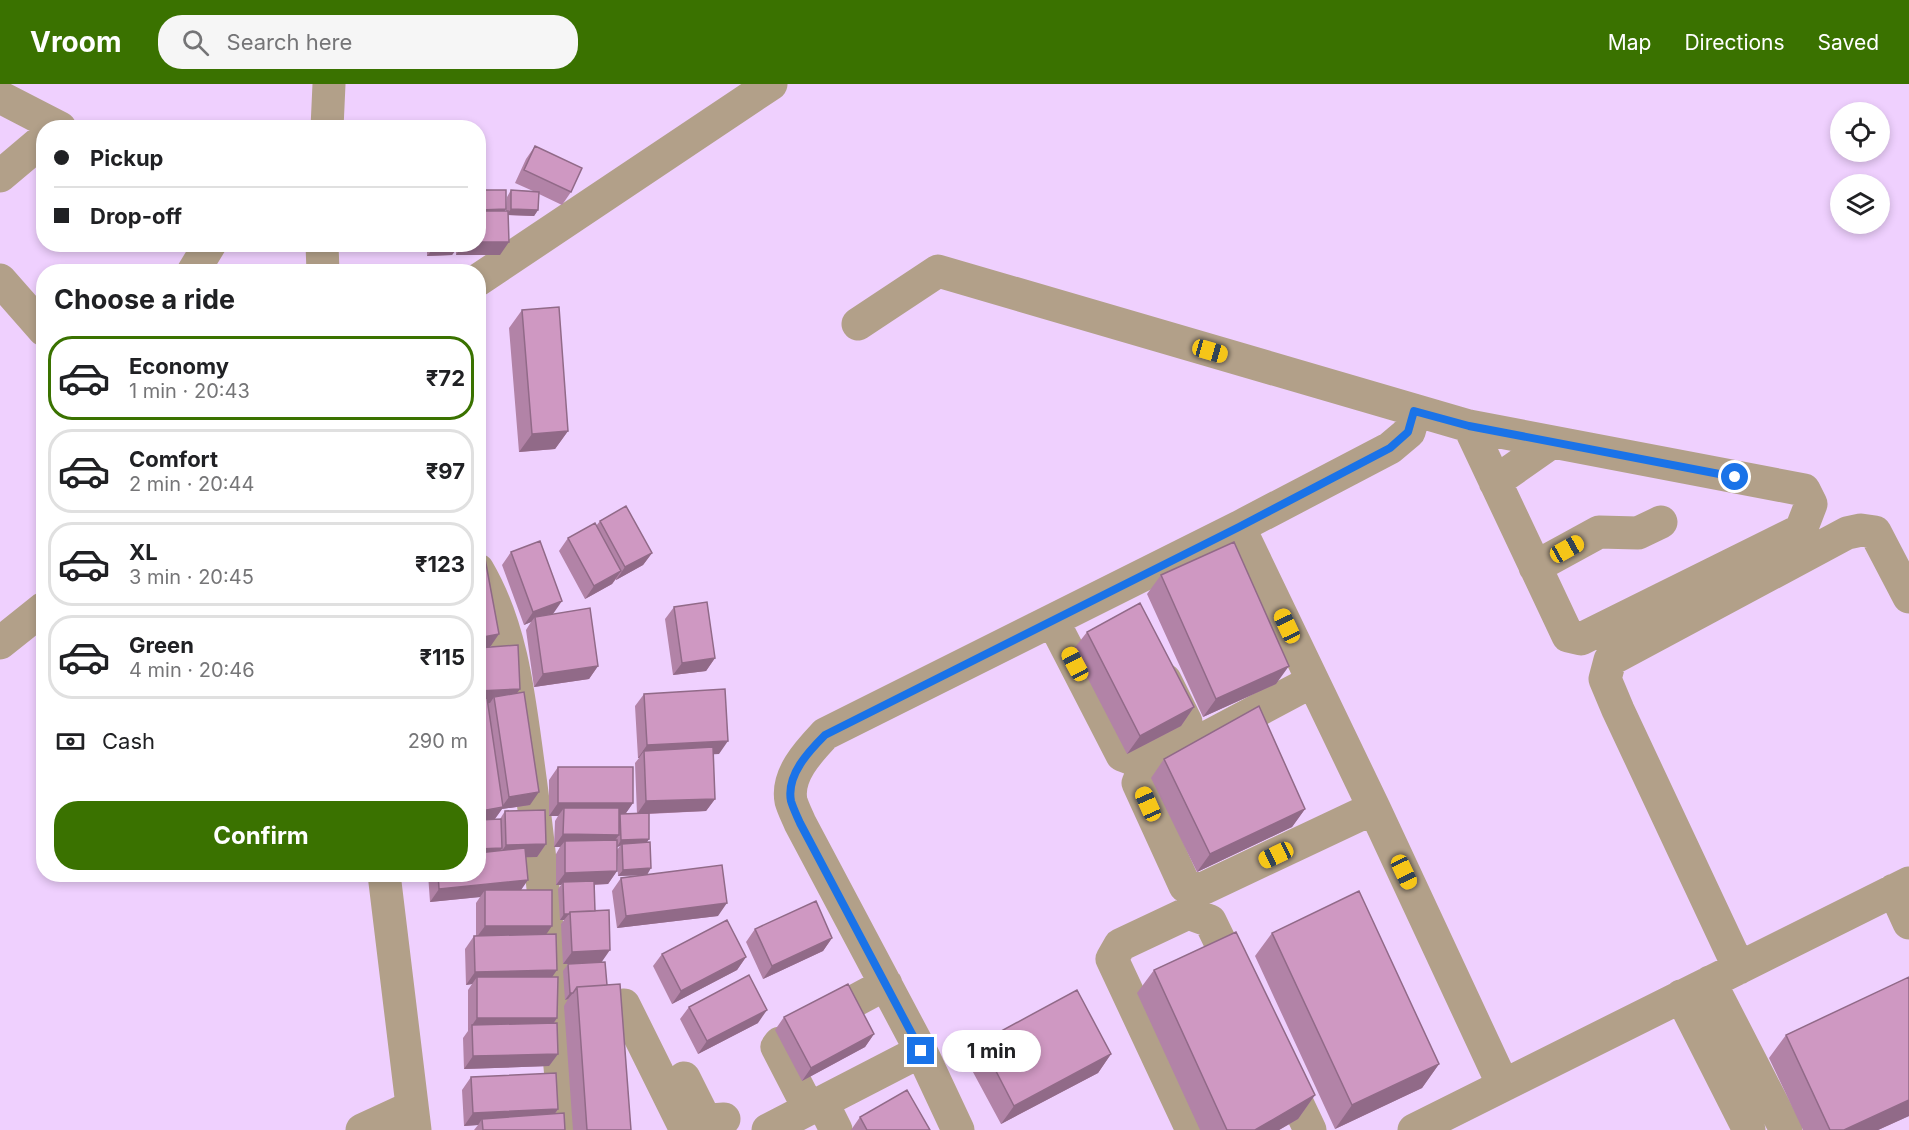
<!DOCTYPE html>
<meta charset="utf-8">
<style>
body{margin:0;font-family:Inter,sans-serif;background:#f6f6f6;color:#202124;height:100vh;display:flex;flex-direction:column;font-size:22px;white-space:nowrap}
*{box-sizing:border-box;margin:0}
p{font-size:20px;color:#757577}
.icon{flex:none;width:33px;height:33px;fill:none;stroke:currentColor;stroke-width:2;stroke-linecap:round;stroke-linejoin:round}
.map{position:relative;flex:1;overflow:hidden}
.side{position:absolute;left:36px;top:180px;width:450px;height:618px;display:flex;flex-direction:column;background:#fff;border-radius:24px;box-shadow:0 3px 9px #0003}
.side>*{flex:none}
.hud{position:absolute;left:36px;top:36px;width:450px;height:132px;border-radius:24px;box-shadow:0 3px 9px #0003;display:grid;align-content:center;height:132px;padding:0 18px;background:#fff}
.controls{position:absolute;left:1830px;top:18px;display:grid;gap:12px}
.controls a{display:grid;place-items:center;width:60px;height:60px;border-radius:50%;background:#fff;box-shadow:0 3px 9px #0003;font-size:30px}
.end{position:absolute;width:27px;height:27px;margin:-14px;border:8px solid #1a73e8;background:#fff;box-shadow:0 0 0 3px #fff}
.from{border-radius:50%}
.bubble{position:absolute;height:42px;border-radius:21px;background:#fff;box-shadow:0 3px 9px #0003;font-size:20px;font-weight:700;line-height:42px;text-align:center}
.car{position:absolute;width:18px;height:36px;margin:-18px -9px;border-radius:8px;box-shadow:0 0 4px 2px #0007;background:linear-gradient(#f5c518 24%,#345 0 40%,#f5c518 0 76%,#345 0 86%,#f5c518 0)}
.hud b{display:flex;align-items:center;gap:21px;height:57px;font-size:22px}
.hud b+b{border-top:2px solid #e0e0e0}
.hud i{width:15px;height:15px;background:#202124}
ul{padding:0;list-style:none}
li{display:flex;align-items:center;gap:18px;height:84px;margin:0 12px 9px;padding:0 6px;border:3px solid #e0e0e0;border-radius:24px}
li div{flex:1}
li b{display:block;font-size:22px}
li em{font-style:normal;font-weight:700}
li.active{border-color:#3a7200}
li>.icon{width:54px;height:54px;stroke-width:1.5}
h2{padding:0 18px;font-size:27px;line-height:72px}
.pay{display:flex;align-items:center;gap:15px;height:66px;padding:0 18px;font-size:22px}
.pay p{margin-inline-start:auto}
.action{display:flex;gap:12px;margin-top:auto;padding:12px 18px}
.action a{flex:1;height:69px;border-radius:24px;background:#3a7200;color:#fff;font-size:24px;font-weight:700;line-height:69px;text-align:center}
header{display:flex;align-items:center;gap:36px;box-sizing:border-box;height:84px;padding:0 30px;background:#3a7200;color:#fff}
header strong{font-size:28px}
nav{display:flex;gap:33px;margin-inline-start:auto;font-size:21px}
.search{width:420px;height:54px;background:#f6f6f6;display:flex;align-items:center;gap:15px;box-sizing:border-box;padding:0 21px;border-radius:24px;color:#757577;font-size:22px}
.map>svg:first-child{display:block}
</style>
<header>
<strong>Vroom</strong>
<div class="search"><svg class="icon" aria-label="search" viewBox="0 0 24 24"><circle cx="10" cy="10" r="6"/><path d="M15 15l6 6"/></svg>Search here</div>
<nav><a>Map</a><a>Directions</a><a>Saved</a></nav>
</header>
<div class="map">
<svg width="1909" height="1046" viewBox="0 0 1909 1046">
<rect width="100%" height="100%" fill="#efd0fe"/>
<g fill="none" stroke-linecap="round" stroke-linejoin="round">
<path stroke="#b2a089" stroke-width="33" d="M 0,13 L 60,44
M 327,44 L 329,0
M 0,92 L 44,55
M 322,160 L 323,188
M 193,188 L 210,160
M 0,196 L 44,246
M 478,196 L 771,0
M 858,240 L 938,187 L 1469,342 L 1804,406 L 1811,420 L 1801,446 L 1581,555 L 1568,552 L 1469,342
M 1495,398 L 1552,358
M 1239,443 L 1390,364 L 1409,348 L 1415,327
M 1535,483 L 1599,448 L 1638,449 L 1661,438
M 478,486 C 512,544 519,613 528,679 C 545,801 554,924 566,1046
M 1053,537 L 1122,671 L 1130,674 L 1185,644 L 1186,638 L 1165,596
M 0,559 L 44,524
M 1313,597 L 1143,687 L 1138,699 L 1185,802 L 1200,806 L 1374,724
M 384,790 L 415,1046
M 1894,806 L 1909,839
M 1739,884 L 1618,626 L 1605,595 L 1610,576 L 1847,449 L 1861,446 L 1875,448 L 1909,513
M 1710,898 L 1786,1046
M 1681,912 L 1749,1046
M 624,921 L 686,1046
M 845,922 L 886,900
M 780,959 L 777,963 L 809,1025
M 1283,989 L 1310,1046
M 684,994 L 703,1032 L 710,1036 L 724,1035
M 822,1018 L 836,1046
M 362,1046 L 412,1023
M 768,1046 L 921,967
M 958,1046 L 921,967 L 800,739 C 797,732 793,724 791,717 C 786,691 809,667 825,650 L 1239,443 L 1374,724 L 1503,1001
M 1192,1046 L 1112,875 L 1120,861 L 1188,829 L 1210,837 L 1239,897
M 1414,1046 L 1909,799"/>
</g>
<path fill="#b283a7" d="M 535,62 L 571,108 L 562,121 L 539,110 L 538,126 L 534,132 L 508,131 L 500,171 L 456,171 L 456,166 L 452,171 L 427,172 L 427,160 L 478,160 L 478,109 L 480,106 L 505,127 L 506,127 L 507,113 L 511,106 L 533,107 L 515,99 L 526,75 Z
M 522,226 L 568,347 L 555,365 L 519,368 L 509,244 Z
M 600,437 L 652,469 L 643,481 L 616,496 L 616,495 L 612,500 L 585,515 L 559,467 L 568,454 L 596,442 Z
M 478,458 L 490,563 L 520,605 L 516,610 L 530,721 L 502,725 L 495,735 L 500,735 L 505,727 L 546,760 L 537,773 L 526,773 L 521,806 L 546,851 L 557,886 L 551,893 L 557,934 L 554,939 L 558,970 L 549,982 L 464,985 L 463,954 L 468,947 L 468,906 L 472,900 L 466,901 L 465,865 L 474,852 L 476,852 L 476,819 L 480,813 L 430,818 L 428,790 L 478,790 Z
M 511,468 L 553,530 L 598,582 L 589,595 L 534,603 L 526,546 L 531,538 L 524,541 L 502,481 Z
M 1161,491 L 1276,600 L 1203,633 L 1147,510 Z
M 674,523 L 715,574 L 706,587 L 673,591 L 665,535 Z
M 1087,548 L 1194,623 L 1181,642 L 1127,670 L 1073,566 Z
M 644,610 L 719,670 L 713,670 L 715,715 L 706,727 L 649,730 L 649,755 L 647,758 L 647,791 L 718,832 L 617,844 L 612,807 L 621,794 L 645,791 L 618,792 L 617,766 L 620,762 L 617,763 L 617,787 L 608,800 L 595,801 L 595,827 L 601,878 L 607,901 L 631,1046 L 573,1046 L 564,922 L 568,915 L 565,916 L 563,887 L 568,880 L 573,880 L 563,880 L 561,840 L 564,836 L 560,836 L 558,805 L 561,801 L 556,801 L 556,770 L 560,763 L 554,763 L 555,737 L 558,732 L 549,732 L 549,696 L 558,683 L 633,719 L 625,730 L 637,730 L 635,679 L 639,674 L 638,674 L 635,622 Z
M 1164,675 L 1305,725 L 1292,743 L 1197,788 L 1151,694 Z
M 755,845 L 832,854 L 823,867 L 763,895 L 746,858 Z
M 1272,849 L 1439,980 L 1422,1004 L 1335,1045 L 1255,872 Z
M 662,870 L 746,873 L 737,886 L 672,920 L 653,882 Z
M 1154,886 L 1315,1011 L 1298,1035 L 1279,1046 L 1200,1046 L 1137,909 Z
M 1909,893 L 1909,1032 L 1878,1046 L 1803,1046 L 1769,974 L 1786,951 Z
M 689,923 L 758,939 L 698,970 L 680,935 Z
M 784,933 L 874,950 L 865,963 L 802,997 L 775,946 Z
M 981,958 L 1111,970 L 1098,989 L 1001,1040 L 967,977 Z
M 471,993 L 558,1025 L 555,1030 L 565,1046 L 474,1046 L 478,1041 L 464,1042 L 462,1006 Z
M 860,1033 L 930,1046 L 851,1046 Z"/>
<path fill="#916a88" d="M 506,125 L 501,132 L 478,128 L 480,126 Z
M 511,125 L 538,126 L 534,132 L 506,131 Z
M 478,158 L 509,158 L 500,171 L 456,171 L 463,160 L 478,160 Z
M 457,164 L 452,171 L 427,172 L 432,166 Z
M 568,347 L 555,365 L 519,368 L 532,350 Z
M 652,469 L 643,481 L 616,496 L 625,483 Z
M 621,487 L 612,500 L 585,515 L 594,502 Z
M 562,517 L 553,530 L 535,533 L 531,538 L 524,541 L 533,528 Z
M 499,550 L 486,569 L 478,570 L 478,554 Z
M 715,574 L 706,587 L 673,591 L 682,579 Z
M 598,582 L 589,595 L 534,603 L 543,590 Z
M 1289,582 L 1276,600 L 1203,633 L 1216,615 Z
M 520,605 L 511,617 L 494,613 L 490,619 L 478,620 L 478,607 Z
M 1194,623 L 1181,642 L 1127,670 L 1140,652 Z
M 728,657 L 719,670 L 645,674 L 644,667 L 639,674 L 638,674 L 647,661 Z
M 539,708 L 530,721 L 502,725 L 494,736 L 478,738 L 478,731 L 481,727 L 501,724 L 509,713 Z
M 715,715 L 706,727 L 637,730 L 646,717 Z
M 558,719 L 633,719 L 624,732 L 620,730 L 619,732 L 564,724 L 558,732 L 549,732 Z
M 1305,725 L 1292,743 L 1197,788 L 1210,770 Z
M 563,750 L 619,751 L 610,763 L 565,757 L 560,763 L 554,763 Z
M 649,755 L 645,761 L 622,760 L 620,762 L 617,763 L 621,756 Z
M 546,760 L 537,773 L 497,774 L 506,761 Z
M 502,764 L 493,776 L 478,777 L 478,765 Z
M 651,784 L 647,791 L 618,792 L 623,786 Z
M 617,787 L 608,800 L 563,801 L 563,798 L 561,801 L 556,801 L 565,789 Z
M 528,796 L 519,809 L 485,806 L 480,813 L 430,818 L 439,805 Z
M 727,819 L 718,832 L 617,844 L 626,832 Z
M 564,830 L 569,830 L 564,836 L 560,836 Z
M 485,842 L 552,842 L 543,855 L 476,854 Z
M 832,854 L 823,867 L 763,895 L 772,882 Z
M 610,866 L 601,879 L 563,880 L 572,868 Z
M 746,873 L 737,886 L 672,920 L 681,907 Z
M 557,886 L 548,899 L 477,893 L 472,900 L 466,901 L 475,888 Z
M 570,909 L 573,909 L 568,915 L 565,916 Z
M 767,926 L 758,939 L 698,970 L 707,957 Z
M 477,934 L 557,934 L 548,947 L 472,941 L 468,947 Z
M 874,950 L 865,963 L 802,997 L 811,984 Z
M 558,970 L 549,982 L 464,985 L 473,972 Z
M 1111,970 L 1098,989 L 1001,1040 L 1014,1022 Z
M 1439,980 L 1422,1004 L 1335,1045 L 1352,1021 Z
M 1315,1011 L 1298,1035 L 1279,1046 L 1255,1046 Z
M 1909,1016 L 1909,1032 L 1878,1046 L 1844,1046 Z
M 558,1025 L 549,1038 L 482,1035 L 478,1041 L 464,1042 L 473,1029 Z"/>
<path fill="#cf98c2" stroke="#916a88" stroke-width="1.5" d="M 535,62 L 582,84 L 571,108 L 524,86 Z
M 480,106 L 506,106 L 506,125 L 480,126 Z
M 511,106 L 539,108 L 538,126 L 511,125 Z
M 478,127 L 508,127 L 509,158 L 478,158 Z
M 432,160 L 457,160 L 457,164 L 432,166 Z
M 559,223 L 568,347 L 532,350 L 522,226 Z
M 626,422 L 652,469 L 625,483 L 600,437 Z
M 595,439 L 621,487 L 594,502 L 568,454 Z
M 540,457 L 562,517 L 533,528 L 511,468 Z
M 478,458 L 482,458 L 499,550 L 478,554 Z
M 1234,458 L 1289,582 L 1216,615 L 1161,491 Z
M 707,518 L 715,574 L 682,579 L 674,523 Z
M 1140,519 L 1194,623 L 1140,652 L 1087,548 Z
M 590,524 L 598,582 L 543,590 L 535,533 Z
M 518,561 L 520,605 L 478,607 L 478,564 Z
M 725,605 L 728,657 L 647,661 L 644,610 Z
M 524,608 L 539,708 L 509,713 L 494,613 Z
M 487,614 L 503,723 L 481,727 L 478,707 L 478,615 Z
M 1259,622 L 1305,725 L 1210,770 L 1164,675 Z
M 713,663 L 715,715 L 646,717 L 644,667 Z
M 558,683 L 633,683 L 633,719 L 558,719 Z
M 564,724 L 619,724 L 619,751 L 563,750 Z
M 545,726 L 546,760 L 506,761 L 505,727 Z
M 649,729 L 649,755 L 621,756 L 620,730 Z
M 501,735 L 502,764 L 478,765 L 478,736 Z
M 617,756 L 617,787 L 565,789 L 565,757 Z
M 650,758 L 651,784 L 623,786 L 622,760 Z
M 525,764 L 528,796 L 439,805 L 438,790 L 478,790 L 478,769 Z
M 722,781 L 727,819 L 626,832 L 621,794 Z
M 594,797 L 595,827 L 570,828 L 569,830 L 564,830 L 563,798 Z
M 485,806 L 552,806 L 552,842 L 485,842 Z
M 1359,807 L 1439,980 L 1352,1021 L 1272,849 Z
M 816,817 L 832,854 L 772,882 L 755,845 Z
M 609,826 L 610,866 L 572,868 L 570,828 Z
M 727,836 L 746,873 L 681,907 L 662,870 Z
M 1236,848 L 1315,1011 L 1255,1046 L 1227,1046 L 1154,886 Z
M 556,850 L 557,886 L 475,888 L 474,852 Z
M 605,878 L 607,901 L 577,903 L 573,909 L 570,909 L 568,880 Z
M 749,891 L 767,926 L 707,957 L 689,923 Z
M 477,893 L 558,893 L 557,934 L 477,934 Z
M 1909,893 L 1909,1016 L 1844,1046 L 1830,1046 L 1786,951 Z
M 620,900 L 631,1046 L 587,1046 L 577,903 Z
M 848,900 L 874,950 L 811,984 L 784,933 Z
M 1077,906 L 1111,970 L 1014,1022 L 981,958 Z
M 557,939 L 558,970 L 473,972 L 472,941 Z
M 556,989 L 558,1025 L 473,1029 L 471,993 Z
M 907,1006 L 930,1046 L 867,1046 L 860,1033 Z
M 564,1029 L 565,1046 L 483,1046 L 482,1035 Z"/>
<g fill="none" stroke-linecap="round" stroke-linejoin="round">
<path stroke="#1a73e8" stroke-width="8" d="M 921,967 L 800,739 C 797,732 793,724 791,717 C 786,691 809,667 825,651 L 1239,443 L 1390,364 L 1408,348 L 1414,327 L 1469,342 L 1735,393"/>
</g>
</svg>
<div class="controls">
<a><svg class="icon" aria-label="locate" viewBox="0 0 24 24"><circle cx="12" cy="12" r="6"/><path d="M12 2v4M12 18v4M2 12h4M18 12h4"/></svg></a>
<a><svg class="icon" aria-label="layers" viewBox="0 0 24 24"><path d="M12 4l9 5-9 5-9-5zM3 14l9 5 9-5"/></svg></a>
</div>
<i class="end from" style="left:1735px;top:393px"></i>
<i class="end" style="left:921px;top:967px"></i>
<div class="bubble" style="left:942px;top:946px;width:99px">1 min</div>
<i class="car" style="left:1210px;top:267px;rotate:106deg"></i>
<i class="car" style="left:1567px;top:465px;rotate:61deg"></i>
<i class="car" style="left:1287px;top:542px;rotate:335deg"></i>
<i class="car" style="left:1075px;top:580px;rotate:332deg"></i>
<i class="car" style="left:1148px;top:720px;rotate:336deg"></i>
<i class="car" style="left:1276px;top:771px;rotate:245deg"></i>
<i class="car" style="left:1404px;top:788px;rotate:155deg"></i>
<div class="hud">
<b><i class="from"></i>Pickup</b>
<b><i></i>Drop-off</b>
</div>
<section class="side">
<h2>Choose a ride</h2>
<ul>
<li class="active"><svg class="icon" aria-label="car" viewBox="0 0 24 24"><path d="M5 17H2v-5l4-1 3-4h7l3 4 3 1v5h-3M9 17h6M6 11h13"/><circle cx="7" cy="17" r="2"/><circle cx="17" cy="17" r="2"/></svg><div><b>Economy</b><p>1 min · 20:43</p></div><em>₹72</em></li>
<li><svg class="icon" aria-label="car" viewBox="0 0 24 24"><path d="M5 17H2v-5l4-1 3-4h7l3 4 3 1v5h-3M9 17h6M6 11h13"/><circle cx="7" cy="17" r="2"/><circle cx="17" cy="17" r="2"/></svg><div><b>Comfort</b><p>2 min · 20:44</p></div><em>₹97</em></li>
<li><svg class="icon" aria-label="car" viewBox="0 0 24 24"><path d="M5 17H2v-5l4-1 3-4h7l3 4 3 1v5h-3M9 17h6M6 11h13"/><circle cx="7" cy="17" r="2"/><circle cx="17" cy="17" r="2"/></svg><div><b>XL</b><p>3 min · 20:45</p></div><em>₹123</em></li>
<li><svg class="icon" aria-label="car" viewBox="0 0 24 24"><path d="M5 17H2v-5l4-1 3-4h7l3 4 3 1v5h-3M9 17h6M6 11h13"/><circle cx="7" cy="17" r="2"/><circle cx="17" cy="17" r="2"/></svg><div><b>Green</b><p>4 min · 20:46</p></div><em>₹115</em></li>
</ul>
<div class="pay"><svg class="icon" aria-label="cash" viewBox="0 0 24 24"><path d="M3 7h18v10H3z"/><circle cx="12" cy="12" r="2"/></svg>Cash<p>290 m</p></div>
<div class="action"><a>Confirm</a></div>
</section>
</div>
